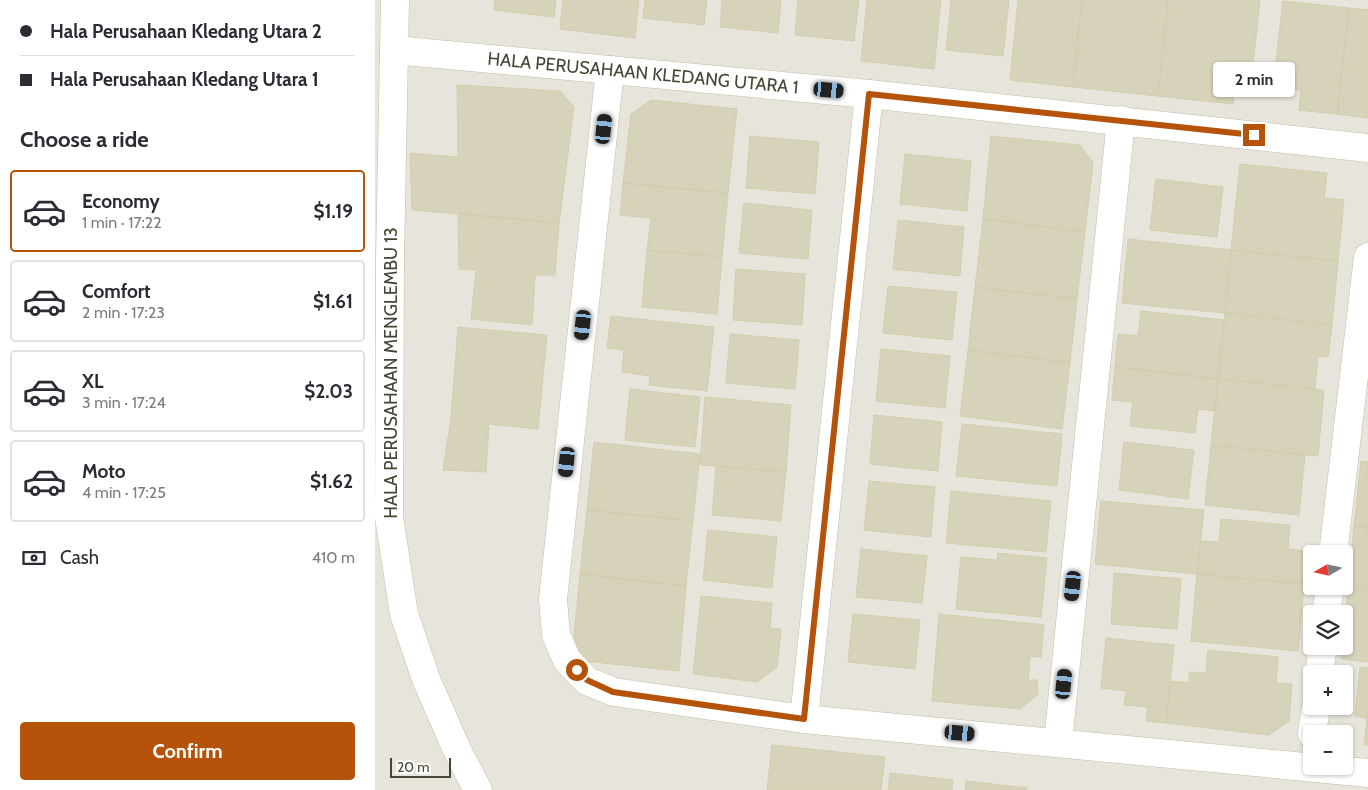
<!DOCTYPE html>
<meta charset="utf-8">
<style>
body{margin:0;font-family:Cabin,sans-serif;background:#f2f2f3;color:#2b2b33;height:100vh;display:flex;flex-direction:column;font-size:19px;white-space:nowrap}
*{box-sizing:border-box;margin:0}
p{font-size:16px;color:#7c7c81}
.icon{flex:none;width:28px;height:28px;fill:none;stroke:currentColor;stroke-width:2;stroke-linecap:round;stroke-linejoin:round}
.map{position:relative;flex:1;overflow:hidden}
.drawer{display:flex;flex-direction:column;background:#fff;width:375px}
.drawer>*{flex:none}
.top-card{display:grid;align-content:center;height:110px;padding:0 20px;background:#fff}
.needle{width:32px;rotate:261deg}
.buttons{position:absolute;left:928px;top:545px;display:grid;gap:10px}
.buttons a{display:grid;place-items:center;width:50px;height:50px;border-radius:5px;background:#fff;box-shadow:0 1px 4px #0004;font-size:25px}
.scale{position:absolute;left:15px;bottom:12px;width:61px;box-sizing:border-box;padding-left:5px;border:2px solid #484534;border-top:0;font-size:14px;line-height:18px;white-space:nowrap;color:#484534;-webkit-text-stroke:4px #fff;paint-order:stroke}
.end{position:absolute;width:22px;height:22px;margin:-11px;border:6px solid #b45309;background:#fff;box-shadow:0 0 0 2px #fff}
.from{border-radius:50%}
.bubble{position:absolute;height:35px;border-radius:5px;background:#fff;box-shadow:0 1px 4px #0004;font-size:16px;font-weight:700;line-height:35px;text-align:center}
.car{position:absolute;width:15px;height:30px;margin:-15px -8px;border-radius:6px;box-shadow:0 0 4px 1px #0007;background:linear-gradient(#222 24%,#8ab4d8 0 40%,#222 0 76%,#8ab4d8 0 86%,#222 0)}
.top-card b{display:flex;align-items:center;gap:18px;height:48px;font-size:19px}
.top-card b+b{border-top:1px solid #e1e1e2}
.top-card i{width:12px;height:12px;background:#2b2b33}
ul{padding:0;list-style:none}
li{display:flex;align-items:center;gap:15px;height:82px;margin:0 10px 8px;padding:0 10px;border:2px solid #e1e1e2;border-radius:5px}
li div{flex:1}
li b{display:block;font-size:19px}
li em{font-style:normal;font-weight:700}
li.active{border-color:#b45309}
li>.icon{width:45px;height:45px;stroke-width:1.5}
h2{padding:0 20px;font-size:22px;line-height:60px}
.pay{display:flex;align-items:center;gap:12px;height:55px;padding:0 20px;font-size:19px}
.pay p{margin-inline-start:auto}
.cta{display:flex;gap:10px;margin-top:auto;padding:10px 20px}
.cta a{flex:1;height:58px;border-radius:5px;background:#b45309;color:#fff;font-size:20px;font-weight:700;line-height:58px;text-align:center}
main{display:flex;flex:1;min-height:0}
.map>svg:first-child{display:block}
</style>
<main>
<section class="drawer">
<div class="top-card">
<b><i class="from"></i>Hala Perusahaan Kledang Utara 2</b>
<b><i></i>Hala Perusahaan Kledang Utara 1</b>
</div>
<h2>Choose a ride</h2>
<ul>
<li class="active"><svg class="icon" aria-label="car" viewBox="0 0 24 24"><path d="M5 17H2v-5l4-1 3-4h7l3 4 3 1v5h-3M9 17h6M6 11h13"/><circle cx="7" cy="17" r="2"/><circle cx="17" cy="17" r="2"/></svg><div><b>Economy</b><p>1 min · 17:22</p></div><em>$1.19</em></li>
<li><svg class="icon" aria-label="car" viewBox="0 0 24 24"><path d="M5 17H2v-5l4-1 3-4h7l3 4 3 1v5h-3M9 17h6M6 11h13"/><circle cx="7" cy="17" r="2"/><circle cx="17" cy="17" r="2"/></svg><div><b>Comfort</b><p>2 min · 17:23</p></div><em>$1.61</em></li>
<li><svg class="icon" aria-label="car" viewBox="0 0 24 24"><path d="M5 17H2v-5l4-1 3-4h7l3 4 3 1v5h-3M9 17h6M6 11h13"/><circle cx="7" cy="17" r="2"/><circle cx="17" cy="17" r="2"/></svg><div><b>XL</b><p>3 min · 17:24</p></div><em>$2.03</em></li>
<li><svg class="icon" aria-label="car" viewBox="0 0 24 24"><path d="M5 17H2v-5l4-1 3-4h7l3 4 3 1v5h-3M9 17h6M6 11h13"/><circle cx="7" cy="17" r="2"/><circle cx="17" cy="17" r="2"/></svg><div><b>Moto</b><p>4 min · 17:25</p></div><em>$1.62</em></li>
</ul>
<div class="pay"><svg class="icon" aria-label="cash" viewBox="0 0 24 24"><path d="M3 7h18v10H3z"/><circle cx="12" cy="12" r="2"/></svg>Cash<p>410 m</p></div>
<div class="cta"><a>Confirm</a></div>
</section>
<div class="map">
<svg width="993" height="790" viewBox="0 0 993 790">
<rect width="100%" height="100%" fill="#f5f4e6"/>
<path fill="#e7e4db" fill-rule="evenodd" d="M 0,0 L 993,0 L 993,790 L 0,790 ZM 936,554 L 969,554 L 969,586 L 936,586 ZM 936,614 L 969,614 L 969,646 L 936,646 ZM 936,674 L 969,674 L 969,706 L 936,706 ZM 936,734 L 969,734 L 969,766 L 936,766 Z"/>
<path fill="#d7d3ba" stroke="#d3cdac" d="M 120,0 L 181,0 L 179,17 L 119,10 Z
M 188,0 L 264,0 L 260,38 L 185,29 Z
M 270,0 L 332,0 L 329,25 L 268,18 Z
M 347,0 L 406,0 L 403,33 L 345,27 Z
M 423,0 L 484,0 L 479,41 L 420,35 Z
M 492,0 L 566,0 L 559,69 L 486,61 Z
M 576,0 L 634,0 L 628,56 L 571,50 Z
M 643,0 L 707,0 L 698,87 L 635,80 Z
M 707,0 L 793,0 L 783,96 L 698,87 Z
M 793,0 L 885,0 L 876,83 L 860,81 L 858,104 L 783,96 Z
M 908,1 L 974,8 L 962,114 L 924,110 L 926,90 L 898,87 Z
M 974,8 L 993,10 L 993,118 L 962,114 Z
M 82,85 L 185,91 L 199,107 L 184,223 L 37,210 L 35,153 L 83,157 Z
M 276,100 L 362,109 L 353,193 L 248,183 L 256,114 Z
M 375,136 L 444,142 L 440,194 L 371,188 Z
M 616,136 L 705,145 L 718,163 L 710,232 L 608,219 Z
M 530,154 L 596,161 L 592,211 L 525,204 Z
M 865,164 L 952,173 L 949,198 L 969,200 L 963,261 L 856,250 Z
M 781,179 L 848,187 L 842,237 L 775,230 Z
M 248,183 L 353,193 L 347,257 L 272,250 L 276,218 L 245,215 Z
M 369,203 L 437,210 L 433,259 L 364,253 Z
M 83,213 L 184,223 L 180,275 L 160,275 L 157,325 L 96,319 L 101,270 L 84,269 Z
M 608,219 L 710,232 L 702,299 L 600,287 Z
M 523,220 L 589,227 L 585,276 L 518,269 Z
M 753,239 L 856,250 L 850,313 L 747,303 Z
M 272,250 L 347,257 L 342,314 L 267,307 Z
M 856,250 L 963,261 L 957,325 L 850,313 Z
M 361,269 L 430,274 L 427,325 L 358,320 Z
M 513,286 L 582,292 L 577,340 L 508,333 Z
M 600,287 L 702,299 L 695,363 L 593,350 Z
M 766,311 L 849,320 L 843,379 L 740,367 L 743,334 L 763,336 Z
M 850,313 L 957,325 L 953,357 L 943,356 L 940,388 L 843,379 Z
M 236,316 L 339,327 L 332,391 L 274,385 L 275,376 L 247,372 L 249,350 L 232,348 Z
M 83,327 L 172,335 L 163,429 L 114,424 L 111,472 L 68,470 L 76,418 Z
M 355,334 L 424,340 L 420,389 L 351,383 Z
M 506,349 L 575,356 L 570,408 L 501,401 Z
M 593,350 L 695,363 L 687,429 L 585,416 Z
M 740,367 L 843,379 L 840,411 L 823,409 L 820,433 L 755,426 L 758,402 L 737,400 Z
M 843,379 L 949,390 L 943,456 L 836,445 Z
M 255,389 L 325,397 L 320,447 L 250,440 Z
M 330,397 L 416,405 L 411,472 L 325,465 Z
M 499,415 L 567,422 L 563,471 L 495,464 Z
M 587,424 L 687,434 L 682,486 L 581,476 Z
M 219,442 L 325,454 L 318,521 L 212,510 Z
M 749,442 L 819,450 L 813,499 L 744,490 Z
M 836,445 L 930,455 L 924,515 L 830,505 Z
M 986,461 L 993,462 L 993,528 L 979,526 Z
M 341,466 L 411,472 L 406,521 L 337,515 Z
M 494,481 L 560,487 L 556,537 L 489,530 Z
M 576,491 L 676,501 L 671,552 L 571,543 Z
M 726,501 L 829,510 L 822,574 L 720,564 Z
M 212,510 L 318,521 L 311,586 L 205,574 Z
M 846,519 L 915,525 L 913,549 L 932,551 L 929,584 L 822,574 L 826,541 L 844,542 Z
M 979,526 L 993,528 L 993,590 L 973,588 Z
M 333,530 L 402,537 L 397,588 L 328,580 Z
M 486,549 L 552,556 L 547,603 L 481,597 Z
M 623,553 L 672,558 L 666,617 L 581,609 L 586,557 L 622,560 Z
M 739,573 L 806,579 L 802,629 L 736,624 Z
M 205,574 L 311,586 L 304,671 L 209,661 L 198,647 Z
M 822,574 L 929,584 L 923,651 L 816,641 Z
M 973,588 L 993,590 L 993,662 L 966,659 L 967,646 L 969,646 Z
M 326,596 L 397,603 L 395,628 L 406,629 L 402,667 L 382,682 L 318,674 Z
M 478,614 L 545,620 L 540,669 L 473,662 Z
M 564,614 L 669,625 L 666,657 L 655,656 L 653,680 L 662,680 L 663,694 L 645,709 L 557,701 Z
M 731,638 L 799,645 L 791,723 L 771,721 L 773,707 L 749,705 L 751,691 L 726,688 Z
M 833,650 L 903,657 L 901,683 L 917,684 L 914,721 L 894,735 L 791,723 L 795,681 L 814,683 L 814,672 L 831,673 Z
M 985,667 L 993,668 L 993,745 L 989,745 L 992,718 L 980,716 Z
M 397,745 L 510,757 L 506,790 L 392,790 Z
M 515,773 L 578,780 L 577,790 L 513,790 Z
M 591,781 L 652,788 L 651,790 L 590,790 Z"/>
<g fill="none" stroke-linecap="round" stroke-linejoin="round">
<g stroke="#c1bfa7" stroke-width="29">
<g id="minor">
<path d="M 20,0 L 15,258 L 14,517 L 29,614 L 51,679 L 82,750 L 103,790"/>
<path id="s1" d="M 19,50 L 494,94 L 993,148"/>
<path d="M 235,70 L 178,599 L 181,635 L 192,660 L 212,681 L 239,692 L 429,719 L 993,773"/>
<path d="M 958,554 L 993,257"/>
<path d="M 951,614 L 955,586"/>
<path d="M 944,674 L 948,646"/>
<path d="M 429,719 L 494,94"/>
<path d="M 937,734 L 941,706"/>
<path d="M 683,742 L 746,120"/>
</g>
</g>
<use href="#minor" stroke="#fff" stroke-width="28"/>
</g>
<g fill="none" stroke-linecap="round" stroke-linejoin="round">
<path stroke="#b45309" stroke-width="6" d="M 202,670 L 212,680 L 238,692 L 429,719 L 494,94 L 879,135"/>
</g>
<g text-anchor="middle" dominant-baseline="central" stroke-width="4.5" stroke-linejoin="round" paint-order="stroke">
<g font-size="18" fill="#484534" stroke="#fff">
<text stroke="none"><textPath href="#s1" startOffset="250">HALA PERUSAHAAN KLEDANG UTARA 1</textPath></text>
<text transform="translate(16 373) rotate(-90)">HALA PERUSAHAAN MENGLEMBU 13</text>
</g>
</g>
</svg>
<div class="buttons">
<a><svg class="needle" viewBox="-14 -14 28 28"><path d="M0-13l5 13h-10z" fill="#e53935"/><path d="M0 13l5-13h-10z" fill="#7c7c81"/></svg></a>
<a><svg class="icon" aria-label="layers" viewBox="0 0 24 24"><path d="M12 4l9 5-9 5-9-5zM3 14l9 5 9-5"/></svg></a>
<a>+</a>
<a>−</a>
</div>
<div class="scale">20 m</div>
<i class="end from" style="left:202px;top:670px"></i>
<i class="end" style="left:879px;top:135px"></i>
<div class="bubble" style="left:838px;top:62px;width:82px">2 min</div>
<i class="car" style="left:454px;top:90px;rotate:95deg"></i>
<i class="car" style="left:229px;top:129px;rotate:6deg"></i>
<i class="car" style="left:208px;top:325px;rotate:186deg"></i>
<i class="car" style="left:192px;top:462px;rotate:186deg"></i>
<i class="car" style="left:698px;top:586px;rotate:186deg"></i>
<i class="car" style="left:689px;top:684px;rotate:6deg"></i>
<i class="car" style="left:585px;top:733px;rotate:95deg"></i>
</div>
</main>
